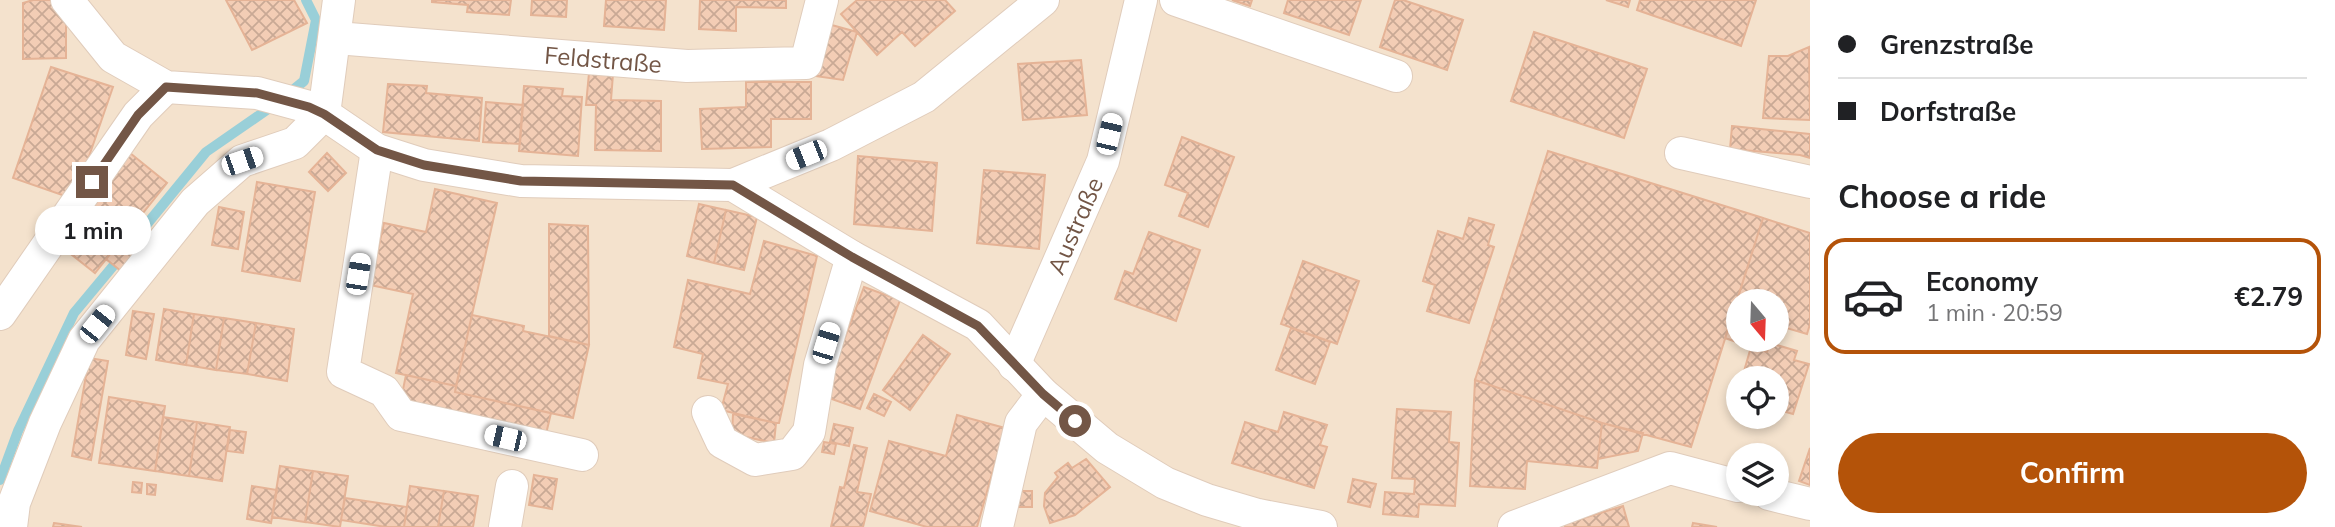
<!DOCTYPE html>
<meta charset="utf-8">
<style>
body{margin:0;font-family:Mulish,sans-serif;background:#f2f2f2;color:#202124;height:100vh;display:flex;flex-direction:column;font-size:26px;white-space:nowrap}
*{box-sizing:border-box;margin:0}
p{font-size:23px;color:#757577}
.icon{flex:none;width:38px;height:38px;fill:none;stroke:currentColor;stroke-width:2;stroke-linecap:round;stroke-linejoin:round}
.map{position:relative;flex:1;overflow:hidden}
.details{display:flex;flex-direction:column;background:#fff;width:525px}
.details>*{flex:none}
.hud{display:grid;align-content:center;height:154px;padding:0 28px;background:#fff}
.needle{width:46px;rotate:161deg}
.tools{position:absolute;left:1726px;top:289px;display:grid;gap:14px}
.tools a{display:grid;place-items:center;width:63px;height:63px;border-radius:50%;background:#fff;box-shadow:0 4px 10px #0003;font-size:35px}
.end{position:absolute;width:32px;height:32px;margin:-16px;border:9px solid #735646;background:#fff;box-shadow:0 0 0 4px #fff}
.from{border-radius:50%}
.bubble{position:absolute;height:49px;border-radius:24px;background:#fff;box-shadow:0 4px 10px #0003;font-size:23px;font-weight:700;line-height:49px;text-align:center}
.car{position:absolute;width:21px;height:42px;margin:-21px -10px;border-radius:9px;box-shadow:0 0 5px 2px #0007;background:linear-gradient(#fff 24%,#345 0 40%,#fff 0 76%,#345 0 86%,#fff 0)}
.hud b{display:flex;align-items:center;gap:24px;height:66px;font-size:26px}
.hud b+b{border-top:2px solid #e0e0e0}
.hud i{width:18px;height:18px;background:#202124}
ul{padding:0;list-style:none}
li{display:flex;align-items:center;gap:21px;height:116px;margin:0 14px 10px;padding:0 14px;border:4px solid transparent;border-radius:21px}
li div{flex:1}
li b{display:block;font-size:26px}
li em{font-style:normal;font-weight:700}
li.current{border-color:#b45309}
li>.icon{width:63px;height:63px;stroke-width:1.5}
h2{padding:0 28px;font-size:32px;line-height:84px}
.action{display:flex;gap:14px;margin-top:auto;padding:14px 28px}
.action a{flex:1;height:80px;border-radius:42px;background:#b45309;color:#fff;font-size:28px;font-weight:700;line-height:80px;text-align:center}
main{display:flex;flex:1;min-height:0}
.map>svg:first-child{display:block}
</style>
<main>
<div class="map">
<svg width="1810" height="527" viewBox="0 0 1810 527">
<defs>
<pattern id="building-cross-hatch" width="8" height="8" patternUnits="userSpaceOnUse" patternTransform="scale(1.75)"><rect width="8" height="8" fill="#f3cdb5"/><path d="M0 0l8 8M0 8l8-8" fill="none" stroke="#c9a995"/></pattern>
</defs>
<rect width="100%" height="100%" fill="#fdf1de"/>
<path fill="#f4e2cd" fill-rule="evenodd" d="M 0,0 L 1810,0 L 1810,527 L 0,527 ZM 1738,301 L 1776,301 L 1776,340 L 1738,340 ZM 1738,378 L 1776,378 L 1776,416 L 1738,416 ZM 1738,455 L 1776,455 L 1776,494 L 1738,494 Z"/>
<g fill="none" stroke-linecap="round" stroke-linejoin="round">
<path stroke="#99cfd8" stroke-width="10" d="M 288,94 L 304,81 L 316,20 L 306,0
M 129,246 L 206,152 L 274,105
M 0,480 L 18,431 L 74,313 L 114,265"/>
</g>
<path fill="url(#building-cross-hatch)" stroke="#e5b396" stroke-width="2" d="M 33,0 L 52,0 L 66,21 L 66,58 L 23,59 L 23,3 Z
M 226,0 L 294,0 L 307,23 L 252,50 Z
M 432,0 L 511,0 L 509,15 L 467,12 L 468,5 L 432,2 Z
M 532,0 L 567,0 L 566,17 L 531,15 Z
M 606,0 L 666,0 L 664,30 L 604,26 Z
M 700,0 L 786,0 L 786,8 L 736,7 L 736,31 L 699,29 Z
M 857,0 L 945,0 L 955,11 L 915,46 L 902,32 L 877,55 L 841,14 Z
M 1232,0 L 1252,0 L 1250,6 Z
M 1288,0 L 1361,0 L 1349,35 L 1284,13 Z
M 1395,0 L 1403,0 L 1463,20 L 1447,70 L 1380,47 Z
M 1606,0 L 1630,0 L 1628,7 Z
M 1640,0 L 1756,0 L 1741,46 L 1637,10 Z
M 828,24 L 857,32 L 843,80 L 815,76 Z
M 1534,32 L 1647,69 L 1624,138 L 1511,101 Z
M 1809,47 L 1810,120 L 1763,118 L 1769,56 L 1788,56 Z
M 1081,60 L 1087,115 L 1023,120 L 1018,64 Z
M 51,67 L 113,87 L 86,165 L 81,165 L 68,197 L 13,178 Z
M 589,73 L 613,74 L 611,100 L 661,101 L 661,151 L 595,150 L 596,105 L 586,105 Z
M 746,82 L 811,82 L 811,119 L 771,119 L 771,147 L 702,149 L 700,109 L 746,107 Z
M 388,84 L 427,86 L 426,93 L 482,98 L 479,141 L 383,132 Z
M 524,86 L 563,89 L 562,96 L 582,97 L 578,156 L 519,151 Z
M 486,102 L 523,105 L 520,144 L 483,142 Z
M 1732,126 L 1810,134 L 1810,158 L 1800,155 L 1730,149 Z
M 1182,137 L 1234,157 L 1208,227 L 1179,216 L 1188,193 L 1165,185 Z
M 1548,151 L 1763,218 L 1691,447 L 1602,423 L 1475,380 Z
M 130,153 L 167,183 L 95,273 L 58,244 Z
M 327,153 L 346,173 L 328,191 L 309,172 Z
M 858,156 L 937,163 L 932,231 L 854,224 Z
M 984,170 L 1045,175 L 1039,249 L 977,243 Z
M 257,182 L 315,192 L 300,281 L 242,271 Z
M 435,189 L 497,203 L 456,386 L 396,373 L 413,294 L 370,285 L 384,223 L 426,232 Z
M 699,204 L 726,210 L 714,263 L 687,256 Z
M 219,207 L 244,212 L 238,249 L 212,245 Z
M 726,210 L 757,217 L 744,270 L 714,263 Z
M 1469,218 L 1494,225 L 1488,245 L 1494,247 L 1469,323 L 1427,311 L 1435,285 L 1423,281 L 1438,231 L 1463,239 Z
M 1763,218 L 1810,233 L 1810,324 L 1807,334 L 1776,325 L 1776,301 L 1738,301 L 1738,340 L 1757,340 L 1754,348 L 1725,338 Z
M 549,224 L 588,226 L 589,345 L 549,336 Z
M 1149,232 L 1200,250 L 1176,321 L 1115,299 L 1125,271 L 1133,274 Z
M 122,240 L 136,251 L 121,271 L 106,259 Z
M 764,241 L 817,256 L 779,423 L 776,423 L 721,410 L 728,384 L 698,378 L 703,354 L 674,347 L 688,280 L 750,294 Z
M 1303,261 L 1359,281 L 1337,344 L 1281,324 Z
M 864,287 L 900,300 L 860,409 L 823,396 Z
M 164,309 L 194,314 L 186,365 L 156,360 Z
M 133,311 L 154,314 L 146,359 L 126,355 Z
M 194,314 L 224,318 L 216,370 L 186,365 Z
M 472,315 L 524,326 L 523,331 L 589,345 L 573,418 L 455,392 Z
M 224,318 L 256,323 L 247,374 L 216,370 Z
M 256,323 L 294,329 L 287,381 L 247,374 Z
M 1291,328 L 1330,342 L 1315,384 L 1276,370 Z
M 923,335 L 950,354 L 910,410 L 883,390 Z
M 1770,343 L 1797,351 L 1794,360 L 1809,364 L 1793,414 L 1779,410 L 1776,415 L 1776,378 L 1742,378 L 1751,347 L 1767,352 Z
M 89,358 L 108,361 L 91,460 L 72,456 Z
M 406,375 L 456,386 L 455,392 L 551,413 L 546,434 L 400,404 Z
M 1475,380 L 1602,423 L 1597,468 L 1527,461 L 1525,489 L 1470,486 Z
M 874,394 L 891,402 L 884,416 L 867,408 Z
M 109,397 L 165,406 L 155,471 L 99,463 Z
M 1397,409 L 1451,412 L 1449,442 L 1459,443 L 1455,506 L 1419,504 L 1418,517 L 1383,514 L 1385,492 L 1414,494 L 1415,479 L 1392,478 Z
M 1284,412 L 1327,425 L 1320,445 L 1327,447 L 1314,488 L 1232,463 L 1245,422 L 1278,432 Z
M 733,414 L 776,423 L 774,443 L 732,434 Z
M 957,415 L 1005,428 L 977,527 L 927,527 L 870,511 L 889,441 L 946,456 Z
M 163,417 L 197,422 L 189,476 L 155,471 Z
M 197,422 L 230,427 L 222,481 L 189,476 Z
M 1602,423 L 1643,433 L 1638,451 L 1598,459 Z
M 834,424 L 853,428 L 849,446 L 830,442 Z
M 230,430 L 246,432 L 243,453 L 227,451 Z
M 824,442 L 836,444 L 834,454 L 822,452 Z
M 854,445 L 867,448 L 857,492 L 871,494 L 863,527 L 831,527 L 840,487 L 844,488 Z
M 1810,448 L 1810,485 L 1799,481 Z
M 1086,459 L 1110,487 L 1075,515 L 1050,523 L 1044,506 L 1045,493 L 1058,477 L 1055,473 L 1068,463 L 1072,468 Z
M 280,466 L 313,471 L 305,522 L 272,517 Z
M 313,471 L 348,476 L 340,527 L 305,522 Z
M 534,475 L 557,479 L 552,509 L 529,505 Z
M 1353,479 L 1376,484 L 1370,507 L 1348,502 Z
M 133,482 L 142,483 L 141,493 L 132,492 Z
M 147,484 L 156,485 L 155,495 L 147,494 Z
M 252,486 L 277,490 L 271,523 L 247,519 Z
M 410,486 L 444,491 L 438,527 L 404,527 Z
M 444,491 L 478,496 L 473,527 L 438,527 Z
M 1017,491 L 1032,491 L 1032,507 L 1016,507 Z
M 345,498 L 407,507 L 404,527 L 386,527 L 341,520 Z
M 1623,506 L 1629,527 L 1565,527 L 1564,524 Z
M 54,523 L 82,527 L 53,527 Z
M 1693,523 L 1717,527 L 1692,527 Z"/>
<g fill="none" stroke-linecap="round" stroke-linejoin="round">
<g stroke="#e0ccbb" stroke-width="34">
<g id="minor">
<path d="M 67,0 L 113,57 L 166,87 L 257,93 L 309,107 L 324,114 L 377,150 L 424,165 L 521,181 L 733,185 L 852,257 L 978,325 L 1043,394 L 1107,448 L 1165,483 L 1207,500 L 1258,515 L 1321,527"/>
<path d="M 1176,0 L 1396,76"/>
<path id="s1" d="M 336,38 L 687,66 L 806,63 L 822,0"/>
<path d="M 324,114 L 339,0"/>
<path d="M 377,150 L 343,372 L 384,391 L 401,415 L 582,455"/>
<path d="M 1681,153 L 1810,182"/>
<path d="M 733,185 L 831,145 L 924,97 L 1043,0"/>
<path d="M 0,314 L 138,115 L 166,87"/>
<path id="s2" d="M 1014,365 L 1103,161 L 1141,0"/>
<path d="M 708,412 L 722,442 L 755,460 L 792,454 L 809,432 L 820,365 L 852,257"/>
<path d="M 1769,494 L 1810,504"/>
<path d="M 11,527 L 14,503 L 45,423 L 84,340 L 195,202 L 242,161 L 295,143 L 324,114"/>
<path d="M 505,527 L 512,486"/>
<path d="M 997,527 L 1021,423 L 1043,394"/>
<path d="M 1514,527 L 1670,468 L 1738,486"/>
</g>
</g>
<use href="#minor" stroke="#fff" stroke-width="32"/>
</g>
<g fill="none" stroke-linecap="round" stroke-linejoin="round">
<path stroke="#735646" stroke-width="9" d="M 92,182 L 138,115 L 166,87 L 257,93 L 309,107 L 324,114 L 377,150 L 424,165 L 521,181 L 733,185 L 852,257 L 978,326 L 1043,394 L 1075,421"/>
</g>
<g text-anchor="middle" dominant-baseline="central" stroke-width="5" stroke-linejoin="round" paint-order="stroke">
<g font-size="24" fill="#735646" stroke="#fff4e5">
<text stroke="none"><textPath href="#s1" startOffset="268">Feldstraße</textPath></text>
<text stroke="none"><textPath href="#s2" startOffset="152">Austraße</textPath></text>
</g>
</g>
</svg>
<div class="tools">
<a><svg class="needle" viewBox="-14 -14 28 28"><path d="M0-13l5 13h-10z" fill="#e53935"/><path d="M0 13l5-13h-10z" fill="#757577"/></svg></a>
<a><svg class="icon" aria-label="locate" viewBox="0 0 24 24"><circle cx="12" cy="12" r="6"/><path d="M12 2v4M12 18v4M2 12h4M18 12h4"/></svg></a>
<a><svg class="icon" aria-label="layers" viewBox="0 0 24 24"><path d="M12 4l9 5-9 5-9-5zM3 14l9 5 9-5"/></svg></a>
</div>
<i class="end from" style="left:1075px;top:421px"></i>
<i class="end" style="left:92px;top:182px"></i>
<div class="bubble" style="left:35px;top:206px;width:116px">1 min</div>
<i class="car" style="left:1109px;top:134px;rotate:13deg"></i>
<i class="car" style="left:806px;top:155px;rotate:248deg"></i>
<i class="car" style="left:242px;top:161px;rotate:71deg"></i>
<i class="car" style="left:358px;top:274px;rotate:9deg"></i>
<i class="car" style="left:97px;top:324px;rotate:39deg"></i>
<i class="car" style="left:826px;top:343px;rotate:17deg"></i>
<i class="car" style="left:505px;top:438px;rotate:283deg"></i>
</div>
<section class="details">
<div class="hud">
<b><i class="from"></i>Grenzstraße</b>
<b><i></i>Dorfstraße</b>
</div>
<h2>Choose a ride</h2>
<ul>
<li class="current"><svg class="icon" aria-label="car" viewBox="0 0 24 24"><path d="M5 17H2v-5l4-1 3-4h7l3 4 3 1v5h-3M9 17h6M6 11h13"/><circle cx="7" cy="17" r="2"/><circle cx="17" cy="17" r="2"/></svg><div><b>Economy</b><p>1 min · 20:59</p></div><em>€2.79</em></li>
</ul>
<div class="action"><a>Confirm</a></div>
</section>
</main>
